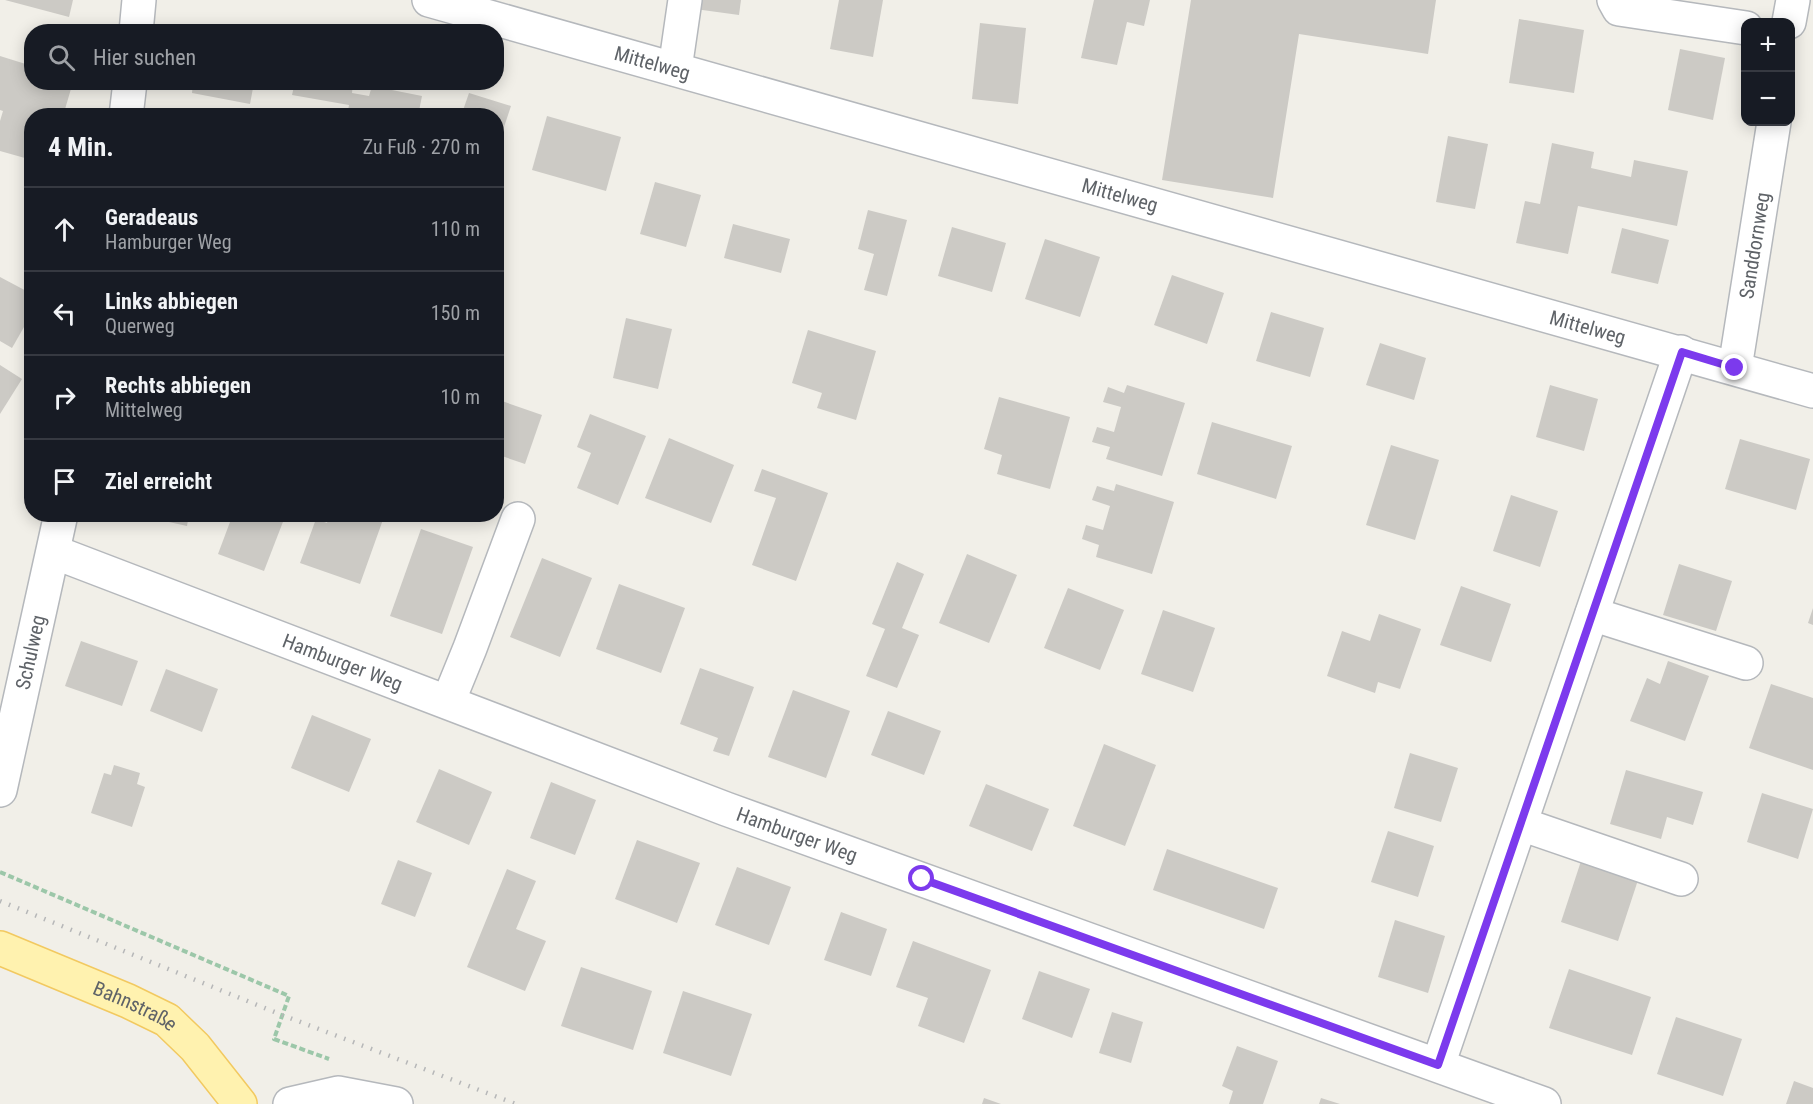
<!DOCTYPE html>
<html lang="de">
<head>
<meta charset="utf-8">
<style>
  body { margin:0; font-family:"Roboto Condensed",sans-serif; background:#20242c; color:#f1f3f6 }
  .controls { position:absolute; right:18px; top:18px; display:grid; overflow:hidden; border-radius:12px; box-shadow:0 3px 15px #0003 }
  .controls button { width:54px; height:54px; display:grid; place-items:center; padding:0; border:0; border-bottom:2px solid #363941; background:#171b24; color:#f1f3f6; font:30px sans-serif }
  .stop { position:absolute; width:18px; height:18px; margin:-14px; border:4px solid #7c3aed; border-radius:50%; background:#fff }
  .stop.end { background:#7c3aed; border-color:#fff; box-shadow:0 2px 6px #0008 }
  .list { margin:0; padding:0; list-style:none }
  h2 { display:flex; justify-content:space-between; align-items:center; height:78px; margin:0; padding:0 24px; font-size:26px }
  h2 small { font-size:20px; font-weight:400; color:#9ea1a6 }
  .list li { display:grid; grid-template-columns:39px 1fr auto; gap:18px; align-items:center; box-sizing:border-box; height:84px; padding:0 24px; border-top:2px solid #363941 }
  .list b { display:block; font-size:22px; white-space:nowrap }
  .list p { margin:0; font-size:20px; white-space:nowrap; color:#9ea1a6 }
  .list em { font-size:20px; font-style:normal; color:#9ea1a6 }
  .icon { flex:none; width:33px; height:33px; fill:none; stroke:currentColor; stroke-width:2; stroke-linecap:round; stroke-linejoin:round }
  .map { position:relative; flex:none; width:1813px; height:1104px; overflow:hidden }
  .search { position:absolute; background:#171b24; box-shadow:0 3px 15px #0003; left:24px; top:24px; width:480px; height:66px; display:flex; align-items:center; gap:15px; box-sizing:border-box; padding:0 21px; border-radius:24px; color:#9ea1a6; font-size:22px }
  .panel { position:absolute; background:#171b24; box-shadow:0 3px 15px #0003; left:24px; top:108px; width:480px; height:414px; border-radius:24px }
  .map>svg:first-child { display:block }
  .building { fill:#cccac5 }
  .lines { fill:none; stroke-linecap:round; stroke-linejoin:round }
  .minor-casing { stroke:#b5b8bc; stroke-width:36 }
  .major-casing { stroke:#f2c960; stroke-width:36 }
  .path { stroke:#9cc7a9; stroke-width:4; stroke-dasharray:6 3; stroke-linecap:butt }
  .minor { stroke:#fff; stroke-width:33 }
  .major { stroke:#fff2af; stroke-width:33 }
  .rail { stroke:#b6b7b8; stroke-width:4.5; stroke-dasharray:1.5 8; stroke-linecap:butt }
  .route { stroke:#7c3aed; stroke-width:8 }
  .labels { text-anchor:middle; stroke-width:4.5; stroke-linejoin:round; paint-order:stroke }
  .street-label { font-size:20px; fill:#5f6368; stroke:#fff }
</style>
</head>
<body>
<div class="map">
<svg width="1813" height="1104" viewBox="0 0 1813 1104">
  <rect width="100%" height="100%" fill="#f1efe8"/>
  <g class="building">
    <path d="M5,0H73L69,17Z"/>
    <path d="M696,0H741L739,15L695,9Z"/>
    <path d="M839,0H883L873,57L830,49Z"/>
    <path d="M1094,0H1150L1144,26L1127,22L1117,65L1081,58Z"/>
    <path d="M1191,0H1436L1428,54L1299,34L1273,198L1162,180Z"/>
    <path d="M1519,19L1584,30L1574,93L1509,83Z"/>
    <path d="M980,23L1026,28L1018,104L972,99Z"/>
    <path d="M204,24L240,30V32H202Z"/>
    <path d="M1680,49L1725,58L1713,120L1668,110Z"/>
    <path d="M0,56L32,66V82H73L63,116H32V160L0,151V121L3,111L0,110Z"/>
    <path d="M193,82H262L260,89L253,88L250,104L192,93Z"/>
    <path d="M295,82H353L352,93L369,96L372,86L422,96L418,116H347L349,105L292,95Z"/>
    <path d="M469,93L511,106L497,148L496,116H461Z"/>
    <path d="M547,116L621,137L606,191L532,170Z"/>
    <path d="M1448,136L1488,144L1475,209L1436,202Z"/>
    <path d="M1552,143L1594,152L1591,168L1631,177L1634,160L1688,171L1677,226L1578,206L1568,254L1516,243L1525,201L1540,204Z"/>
    <path d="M655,182L701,195L686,247L640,234Z"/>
    <path d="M868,210L907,220L887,296L864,290L874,254L858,249Z"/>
    <path d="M733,224L790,239L781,273L724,258Z"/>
    <path d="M952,227L1006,243L992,292L938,276Z"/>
    <path d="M1622,228L1669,240L1658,284L1611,273Z"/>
    <path d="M1045,239L1100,257L1080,317L1025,299Z"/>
    <path d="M1172,275L1224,293L1207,344L1154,325Z"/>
    <path d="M0,277L32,294V313L12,348L0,341Z"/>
    <path d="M1271,312L1324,328L1310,377L1256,361Z"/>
    <path d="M626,318L672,329L658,389L613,378Z"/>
    <path d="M808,330L876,351L856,420L817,408L822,393L792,383Z"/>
    <path d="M1380,343L1426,358L1414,400L1366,385Z"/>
    <path d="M0,365L22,379L0,414Z"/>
    <path d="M1127,385L1185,403L1162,476L1106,459L1110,447L1092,442L1097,427L1114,432L1121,407L1103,402L1108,387L1124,393Z"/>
    <path d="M1550,385L1598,399L1584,451L1536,437Z"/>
    <path d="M999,397L1070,417L1050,489L997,474L1002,455L984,449Z"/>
    <path d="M496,399L542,415L525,464L496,454Z"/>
    <path d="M590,414L646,436L618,505L577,488L591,453L577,447Z"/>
    <path d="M1212,422L1292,446L1276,499L1197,474Z"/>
    <path d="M669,438L734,465L711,523L645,498Z"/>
    <path d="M1740,439L1810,459L1796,510L1725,489Z"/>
    <path d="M1391,445L1439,460L1415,540L1366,525Z"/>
    <path d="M762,469L828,493L796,581L752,565L776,498L754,491Z"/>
    <path d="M1116,484L1174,502L1152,574L1096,557L1099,545L1082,539L1086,525L1103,530L1110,506L1092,500L1097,486L1114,491Z"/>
    <path d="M1511,495L1558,511L1540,567L1493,551Z"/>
    <path d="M133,514H189L187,526Z"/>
    <path d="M233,514H286L264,571L218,554Z"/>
    <path d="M330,514H385L360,584L300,563L316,519L327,523Z"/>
    <path d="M421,529L473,547L442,634L390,616Z"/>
    <path d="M967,554L1017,575L989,643L939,623Z"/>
    <path d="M542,558L592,578L560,657L510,637Z"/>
    <path d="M897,562L924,574L902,628L919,635L897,688L866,676L885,629L872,624Z"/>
    <path d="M1679,564L1732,581L1716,631L1663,615Z"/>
    <path d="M619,584L685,608L661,673L596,649Z"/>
    <path d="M1461,586L1511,604L1491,662L1440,645Z"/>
    <path d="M1068,588L1124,610L1100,670L1044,648Z"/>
    <path d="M1813,608V625L1808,623Z"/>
    <path d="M1163,610L1215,628L1193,692L1141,674Z"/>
    <path d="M1379,614L1421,629L1400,689L1378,682L1375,693L1327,676L1342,631L1370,641Z"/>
    <path d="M81,641L138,661L122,706L65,686Z"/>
    <path d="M1668,661L1709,676L1685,741L1630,721L1647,678L1660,684Z"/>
    <path d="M700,668L754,687L729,756L713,751L718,738L680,724Z"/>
    <path d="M166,669L218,689L202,732L150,711Z"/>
    <path d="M1771,684L1813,698V770L1749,748Z"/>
    <path d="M793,690L850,711L826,778L768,757Z"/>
    <path d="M888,711L941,731L924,775L871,755Z"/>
    <path d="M312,715L371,739L349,792L291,768Z"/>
    <path d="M1104,744L1156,765L1125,846L1073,826Z"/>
    <path d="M1410,753L1458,768L1441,822L1394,808Z"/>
    <path d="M114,765L140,773L137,784L145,787L132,827L91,813L104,773L111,775Z"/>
    <path d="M439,769L492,792L469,845L416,822Z"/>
    <path d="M1626,770L1703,792L1693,825L1667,817L1661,839L1610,824Z"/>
    <path d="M551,782L596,800L575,855L530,838Z"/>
    <path d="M986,784L1049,809L1032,851L969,826Z"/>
    <path d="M1762,793L1813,809L1798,859L1747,842Z"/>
    <path d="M1388,831L1434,846L1418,897L1371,882Z"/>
    <path d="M637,840L700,863L677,923L615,899Z"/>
    <path d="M1167,849L1278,888L1264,929L1153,890Z"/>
    <path d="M1582,858L1639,877L1618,941L1561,922Z"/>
    <path d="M398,860L432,873L415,917L381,904Z"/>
    <path d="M737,867L791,887L769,945L715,925Z"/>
    <path d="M507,869L536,881L516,929L546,941L525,991L467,967Z"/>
    <path d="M841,912L887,929L871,976L824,960Z"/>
    <path d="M1395,920L1445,936L1428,993L1378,977Z"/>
    <path d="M913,941L991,970L964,1043L918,1026L928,998L896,987Z"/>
    <path d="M581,967L652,991L633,1050L561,1026Z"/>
    <path d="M1569,969L1651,997L1632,1055L1549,1028Z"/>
    <path d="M1039,971L1090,989L1072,1038L1022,1019Z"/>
    <path d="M683,991L752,1014L731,1076L663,1053Z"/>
    <path d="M1112,1012L1143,1022L1131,1063L1099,1053Z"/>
    <path d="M1676,1017L1742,1039L1723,1096L1657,1074Z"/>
    <path d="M1237,1046L1278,1061L1263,1104H1229L1233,1091L1222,1086Z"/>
    <path d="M1794,1081L1813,1088V1104H1786Z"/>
    <path d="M984,1098L1001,1104H982Z"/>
    <path d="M1321,1098L1340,1104H1319Z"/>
  </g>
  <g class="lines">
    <g class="minor-casing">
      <g id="minor">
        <path id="s1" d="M429,0L1813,391"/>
        <path d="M1614,0L1619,9L1746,28"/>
        <path d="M1789,22L1793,0"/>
        <path d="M136,32L139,0"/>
        <path d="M675,69L685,0"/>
        <path d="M126,116L130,82"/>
        <path id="s2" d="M1735,368L1774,122"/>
        <path id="s3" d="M54,552L726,809L1544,1104"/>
        <path d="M1592,614L1746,663"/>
        <path d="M448,702L470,648L518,519"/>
        <path id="s4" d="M0,790L61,514"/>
        <path d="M1521,824L1681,879"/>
        <path d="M1438,1065L1681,352"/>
        <path d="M290,1104L338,1093L396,1104"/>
      </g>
    </g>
    <g class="major-casing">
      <g id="major">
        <path id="s5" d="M0,948L128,1001L167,1020L195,1047L240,1104"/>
      </g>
    </g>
    <path class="path" d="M0,872L289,996L274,1039L329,1059"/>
    <use href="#minor" class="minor"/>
    <use href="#major" class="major"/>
    <path class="rail" d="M0,901L282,1015L516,1104"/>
  </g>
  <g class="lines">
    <path class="route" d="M922,879L1438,1065L1682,352L1735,368"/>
  </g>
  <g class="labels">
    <g class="street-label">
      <text dy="7" stroke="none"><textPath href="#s1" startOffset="232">Mittelweg</textPath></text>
      <text dy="7" stroke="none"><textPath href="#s1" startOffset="718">Mittelweg</textPath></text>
      <text dy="7" stroke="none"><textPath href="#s2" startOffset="124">Sanddornweg</textPath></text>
      <text dy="7" stroke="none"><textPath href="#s1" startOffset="1204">Mittelweg</textPath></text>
      <text dy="7" stroke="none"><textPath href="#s4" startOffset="141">Schulweg</textPath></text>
      <text dy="7" stroke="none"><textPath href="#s3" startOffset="309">Hamburger Weg</textPath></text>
      <text dy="7" stroke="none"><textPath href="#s3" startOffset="795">Hamburger Weg</textPath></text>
      <text dy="7" stroke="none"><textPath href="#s5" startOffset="147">Bahnstraße</textPath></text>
    </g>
  </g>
</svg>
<div class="controls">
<button>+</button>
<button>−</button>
</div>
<div class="stop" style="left:922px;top:879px"></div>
<div class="stop end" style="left:1735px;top:368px"></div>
<div class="search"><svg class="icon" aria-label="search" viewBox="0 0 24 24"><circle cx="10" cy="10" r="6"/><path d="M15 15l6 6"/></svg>Hier suchen</div>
<section class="panel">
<h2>4 Min.<small>Zu Fuß · 270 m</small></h2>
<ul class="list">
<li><svg class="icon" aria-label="ahead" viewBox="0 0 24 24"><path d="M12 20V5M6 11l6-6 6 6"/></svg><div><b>Geradeaus</b><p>Hamburger Weg</p></div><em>110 m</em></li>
<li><svg class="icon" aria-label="left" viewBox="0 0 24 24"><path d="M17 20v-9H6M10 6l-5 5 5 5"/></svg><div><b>Links abbiegen</b><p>Querweg</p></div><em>150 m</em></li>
<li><svg class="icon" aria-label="right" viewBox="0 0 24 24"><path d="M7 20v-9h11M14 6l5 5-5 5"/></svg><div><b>Rechts abbiegen</b><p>Mittelweg</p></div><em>10 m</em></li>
<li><svg class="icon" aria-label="arrive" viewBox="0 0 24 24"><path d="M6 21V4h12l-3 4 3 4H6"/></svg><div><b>Ziel erreicht</b></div></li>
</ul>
</section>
</div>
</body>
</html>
